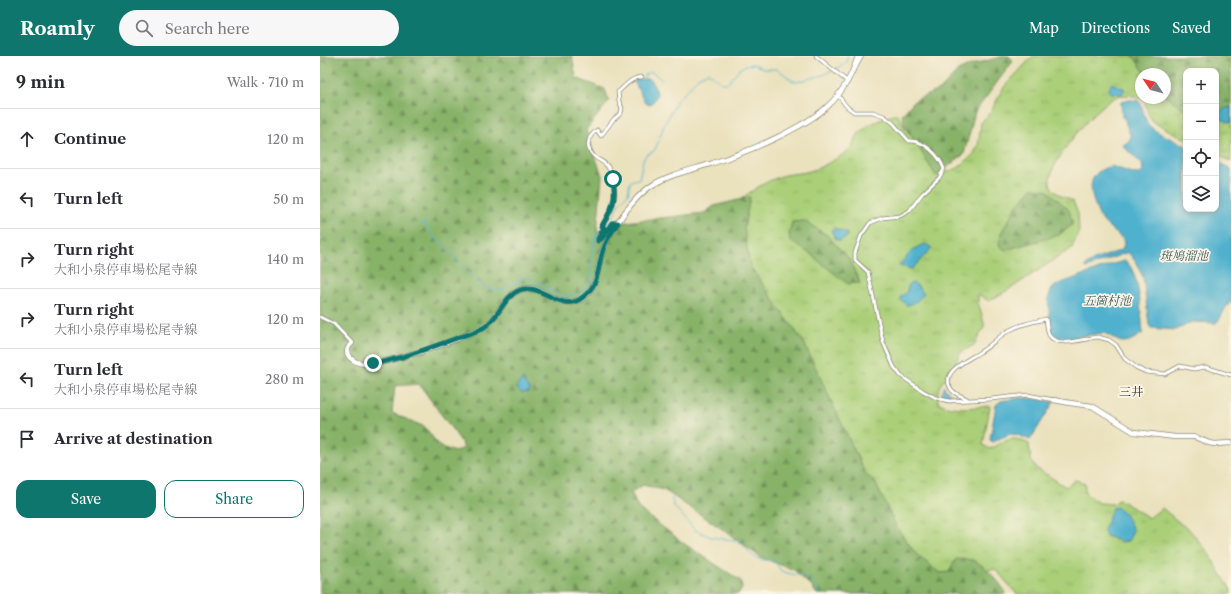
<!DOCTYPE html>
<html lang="en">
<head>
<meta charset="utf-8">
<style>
  body { margin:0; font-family:"Libre Caslon Text","Noto Serif JP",serif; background:#f7f7f7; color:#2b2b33 }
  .controls { position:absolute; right:12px; top:12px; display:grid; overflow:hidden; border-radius:8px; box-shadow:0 2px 6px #0003 }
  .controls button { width:36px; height:36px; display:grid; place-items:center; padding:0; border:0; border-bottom:1px solid #e1e1e2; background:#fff; color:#2b2b33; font:20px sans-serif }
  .compass { position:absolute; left:815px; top:12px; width:36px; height:36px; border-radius:50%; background:#fff; box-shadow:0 2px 6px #0003; rotate:305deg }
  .stop { position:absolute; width:12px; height:12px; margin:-9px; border:3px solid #0f766e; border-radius:50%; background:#fff }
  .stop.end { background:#0f766e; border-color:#fff; box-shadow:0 1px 4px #0008 }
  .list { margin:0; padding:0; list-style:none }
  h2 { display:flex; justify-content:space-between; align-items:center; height:52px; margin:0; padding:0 16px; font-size:17px }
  h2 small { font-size:13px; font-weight:400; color:#7c7c81 }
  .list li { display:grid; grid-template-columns:26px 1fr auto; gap:12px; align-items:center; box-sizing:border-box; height:60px; padding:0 16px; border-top:1px solid #e1e1e2 }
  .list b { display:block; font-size:15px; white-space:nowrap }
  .list p { margin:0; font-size:13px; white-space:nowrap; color:#7c7c81 }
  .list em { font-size:13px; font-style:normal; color:#7c7c81 }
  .actions { display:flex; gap:8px; padding:12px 16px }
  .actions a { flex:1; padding:9px 0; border:1px solid #0f766e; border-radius:12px; text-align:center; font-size:14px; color:#0f766e }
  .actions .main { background:#0f766e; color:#fff }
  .icon { flex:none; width:22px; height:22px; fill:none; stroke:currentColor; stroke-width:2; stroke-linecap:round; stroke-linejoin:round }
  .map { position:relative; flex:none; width:911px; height:538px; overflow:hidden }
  header { display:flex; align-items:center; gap:24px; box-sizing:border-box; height:56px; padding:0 20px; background:#0f766e; color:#fff }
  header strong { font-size:19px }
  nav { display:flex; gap:22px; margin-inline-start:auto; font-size:14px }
  .search { width:280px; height:36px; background:#f7f7f7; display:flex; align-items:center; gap:10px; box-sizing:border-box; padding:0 14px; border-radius:22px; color:#7c7c81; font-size:15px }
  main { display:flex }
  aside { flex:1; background:#fff }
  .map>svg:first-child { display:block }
  .grass { fill:url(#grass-tufts); stroke:#6a7d52 }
  .forest { fill:url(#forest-firs); stroke:#596e4a; fill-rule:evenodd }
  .water { fill:#4fb1ce; stroke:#3d6e7c }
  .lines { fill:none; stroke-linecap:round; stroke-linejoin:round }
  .stream { stroke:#4fb1ce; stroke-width:1 }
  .street-casing { stroke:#8a8674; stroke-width:4.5 }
  .secondary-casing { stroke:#8a8674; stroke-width:6 }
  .street { stroke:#fff; stroke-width:3 }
  .secondary { stroke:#fff; stroke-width:4.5 }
  .route { stroke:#0f766e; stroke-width:5 }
  .labels { text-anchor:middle; stroke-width:3.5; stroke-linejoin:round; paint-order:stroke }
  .water-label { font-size:12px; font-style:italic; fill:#385a64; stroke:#fcf5e5 }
  .neighbourhood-label { font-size:12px; fill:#2b2b2b; stroke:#fcf5e5 }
</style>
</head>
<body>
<header>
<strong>Roamly</strong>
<div class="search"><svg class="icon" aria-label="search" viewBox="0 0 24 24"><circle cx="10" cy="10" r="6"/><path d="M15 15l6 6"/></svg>Search here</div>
<nav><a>Map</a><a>Directions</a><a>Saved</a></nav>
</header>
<main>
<aside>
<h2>9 min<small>Walk · 710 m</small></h2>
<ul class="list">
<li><svg class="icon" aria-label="ahead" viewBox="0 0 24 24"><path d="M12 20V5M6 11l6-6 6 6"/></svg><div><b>Continue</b></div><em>120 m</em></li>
<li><svg class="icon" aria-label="left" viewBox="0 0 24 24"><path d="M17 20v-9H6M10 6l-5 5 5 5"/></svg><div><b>Turn left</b></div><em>50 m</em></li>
<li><svg class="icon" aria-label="right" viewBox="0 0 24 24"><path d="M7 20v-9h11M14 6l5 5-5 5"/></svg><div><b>Turn right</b><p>大和小泉停車場松尾寺線</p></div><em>140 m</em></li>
<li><svg class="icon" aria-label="right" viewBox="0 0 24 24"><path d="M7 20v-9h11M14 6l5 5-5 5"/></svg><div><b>Turn right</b><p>大和小泉停車場松尾寺線</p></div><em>120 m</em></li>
<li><svg class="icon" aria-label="left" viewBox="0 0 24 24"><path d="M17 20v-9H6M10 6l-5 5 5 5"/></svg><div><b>Turn left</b><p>大和小泉停車場松尾寺線</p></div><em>280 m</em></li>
<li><svg class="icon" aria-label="arrive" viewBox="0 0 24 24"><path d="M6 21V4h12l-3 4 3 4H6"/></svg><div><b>Arrive at destination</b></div></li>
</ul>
<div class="actions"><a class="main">Save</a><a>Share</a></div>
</aside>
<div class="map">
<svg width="911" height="538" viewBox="0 0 911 538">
  <defs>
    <pattern id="grass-tufts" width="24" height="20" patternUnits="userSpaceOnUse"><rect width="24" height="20" fill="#aacf78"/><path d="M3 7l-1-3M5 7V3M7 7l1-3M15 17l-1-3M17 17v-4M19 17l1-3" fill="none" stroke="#92b268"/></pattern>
    <pattern id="forest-firs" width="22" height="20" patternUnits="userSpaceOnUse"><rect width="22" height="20" fill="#87b268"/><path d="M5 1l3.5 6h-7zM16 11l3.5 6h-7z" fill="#6f9156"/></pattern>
  </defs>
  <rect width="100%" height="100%" fill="#fcf5e5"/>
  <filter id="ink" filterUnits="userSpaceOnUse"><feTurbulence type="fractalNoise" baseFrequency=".025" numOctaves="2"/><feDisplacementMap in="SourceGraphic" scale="8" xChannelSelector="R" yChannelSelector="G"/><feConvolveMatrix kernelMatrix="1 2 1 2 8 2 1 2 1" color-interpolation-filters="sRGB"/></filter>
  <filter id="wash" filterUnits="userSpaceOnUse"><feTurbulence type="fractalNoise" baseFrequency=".012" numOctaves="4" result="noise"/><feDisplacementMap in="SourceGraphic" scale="16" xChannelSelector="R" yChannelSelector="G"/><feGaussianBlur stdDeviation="0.9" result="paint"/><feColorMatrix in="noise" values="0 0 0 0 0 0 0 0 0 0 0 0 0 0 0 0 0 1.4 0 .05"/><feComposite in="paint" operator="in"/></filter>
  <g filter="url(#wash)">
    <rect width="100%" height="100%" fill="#eae1bd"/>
    <g class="grass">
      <path d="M713,0H824L840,18H821V42H845V23L866,32V83L833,66L828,57L824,44C817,40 806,38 798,40C778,47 728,106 730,127C732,138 745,141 753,145L758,158L759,175L752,192L693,231L669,245L658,238V246L664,267V271L654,289L640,297L635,309L629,314L628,320C619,328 617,334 618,346C630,355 655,351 670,350L663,389L670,393C687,385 690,378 709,388L711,404L716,412L746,431L755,424L765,427V437L779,447L794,448L799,443L829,462L842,452L862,469L868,472L887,495L911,534V538H697L675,513L650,517L603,519L399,162C417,146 436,129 459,121C469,117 477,118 486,116C496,114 505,109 514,104C521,100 529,95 533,88C535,86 535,82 537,80C545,68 564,62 577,58L586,74L625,117L638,112L653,99L658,90L661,67L671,55L684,31Z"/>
      <path d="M911,10V106L896,97V30Z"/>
    </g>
    <g class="forest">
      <path d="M0,0H252L256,22L285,33L289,45L266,74L282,120L277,176L305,166L384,157L394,150L430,141L424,173L430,210L484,287L545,417L555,426L577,472L596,498L619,517L629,516L636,503C641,503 647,503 652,504C662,506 683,529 686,538H497L492,531L474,514L440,501L405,475L344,434L323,429L311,436L318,452L366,489L421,525L422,533L418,538H0ZM99,328L140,384L144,392L135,396L119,390L105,371L72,357L75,330Z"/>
      <path d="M684,0H689L693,5L655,56L644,98L616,120L584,68L582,59L594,45L621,33L638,15L651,9Z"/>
      <path d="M813,0H911V57L896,58V15H866V54L845,40V18H826Z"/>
      <path d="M712,132L727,134L749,154L753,168L739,179L685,194L679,189L681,177L696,151Z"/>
      <path d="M484,165L507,179L529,203L540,227L528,228L496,203L494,200L470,185L469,177L472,166Z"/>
    </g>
    <g class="water">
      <path d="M318,23H330C337,36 341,37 330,49L325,47L314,25Z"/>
      <path d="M792,27L805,33L802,38L790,37L789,32Z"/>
      <path d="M809,44C811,44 816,44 818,45C823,47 824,63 828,68C834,77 856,84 866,90V153H896V105L911,113V246C903,252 903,261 896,267L872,266L856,274L831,272L829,269L823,221L815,205L808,196L766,212L765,210L774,204L802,194L804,188L803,183C795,176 785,169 780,161C777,156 776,151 774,146C768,127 771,116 791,110L815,118H820L823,115L822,108L804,91L803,89L808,86L811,81L806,68L805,63L802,61L801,46Z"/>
      <path d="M911,51V67L901,63L897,59L904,53Z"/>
      <path d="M514,172L527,177V181L519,185L515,182L511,174Z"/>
      <path d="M606,188L612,192L592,213L579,210C586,201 594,190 606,188Z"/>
      <path d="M805,205C820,214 821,261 823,277C814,283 805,290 795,283C790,280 788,278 783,277L749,282L736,281L731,275L728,242L732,233L736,229L793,208Z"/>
      <path d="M593,227L598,230L604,238C600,243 592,250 586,249L580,243L581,240L586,237L589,228Z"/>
      <path d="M202,324L210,334L209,336L201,337L196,331Z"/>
      <path d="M624,330L625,333L633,340L628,341L621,338Z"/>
      <path d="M698,342H709L734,346L710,384C691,376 692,376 673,386L671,385L670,384L676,349L681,345Z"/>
      <path d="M796,451C805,454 810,467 813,475L808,485L802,486L786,480L784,474L792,452Z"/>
    </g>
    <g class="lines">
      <g class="stream">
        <path d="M324,23V19L332,16L342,24"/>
        <path d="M101,167H104C107,171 110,176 113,180C118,186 126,190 131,196C145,211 158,236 181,234C188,233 198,223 208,221L239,239L251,240L260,237L268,230L271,218L272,199L276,179L295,157L299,147L308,138L310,126L313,124L319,123L323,104L326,99L334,95L337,89L343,72L357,44L367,34L378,21L388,16L402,27H408L419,13L426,9L434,8L443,13H456L463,17L471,24L476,26L503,19L524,9L527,6V0"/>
        <path d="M352,442L353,449L375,474L391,481L421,485C431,500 436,506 454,504L461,515C481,522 490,516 500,538"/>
      </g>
    </g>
  </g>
  <g filter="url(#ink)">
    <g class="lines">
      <g class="street-casing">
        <g id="street">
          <path d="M496,0L528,26"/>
          <path d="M536,11L542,0"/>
          <path d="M518,39L527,51L534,56H553L564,60L573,67L589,85C604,84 619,99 624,113L619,122L602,138L589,155L580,160L562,162L550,167L541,180L535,197V204L548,216L563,286L574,311L581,320L603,335L616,342L629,345L671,343L708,339L734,344"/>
          <path d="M297,167H292L282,182L278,185V183L284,173L282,170C284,165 288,161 290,156C297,143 295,124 288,111C285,106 280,105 276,102C265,93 266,82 277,74L281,80L293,64L301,57L302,52L299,45L298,36C305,30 312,21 322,21"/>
          <path d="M0,261L14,268L32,287"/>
          <path d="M647,343C642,340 634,338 631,333C619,315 650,303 660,296C669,291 676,283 685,277C697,269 712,266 726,263C727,268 727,274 729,279C737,293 766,282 778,281L789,284L796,289L805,303L817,312L826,316L845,318L860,310L874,313L885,311L911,319"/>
        </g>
      </g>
      <g class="secondary-casing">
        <g id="secondary">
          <path d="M32,287C19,299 35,308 48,308C65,307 83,300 100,296C113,292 159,276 168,268C180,258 184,240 200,234C222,225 238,255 260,244C280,233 276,209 284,191C292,172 313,142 331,130C349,118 373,114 393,107C415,100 435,92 456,82C497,62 524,46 538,0"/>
          <path d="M734,344L750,347L772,350L814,376L855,381H875L889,387L895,388L911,387"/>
        </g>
      </g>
      <use href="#street" class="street"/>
      <use href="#secondary" class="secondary"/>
    </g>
  </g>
  <g class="lines" filter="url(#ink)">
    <path class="route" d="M53,307C63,307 73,303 82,301C102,295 121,288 140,281C149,278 160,275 167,269C180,259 184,240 200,234C222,226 241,258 262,242C280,229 277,212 283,194C286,184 292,176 298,167H292L282,182L278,185V183L284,172L282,170C292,153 297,144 293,123"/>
  </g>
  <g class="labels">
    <g class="water-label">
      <text x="864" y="204">斑鳩溜池</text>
      <text x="787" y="249">五箇村池</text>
    </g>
    <g class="neighbourhood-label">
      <text x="811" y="340">三井</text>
    </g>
  </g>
</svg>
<div class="controls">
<button>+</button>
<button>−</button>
<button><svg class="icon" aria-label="locate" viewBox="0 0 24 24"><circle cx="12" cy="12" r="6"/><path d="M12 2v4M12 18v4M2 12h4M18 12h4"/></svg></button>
<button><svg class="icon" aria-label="layers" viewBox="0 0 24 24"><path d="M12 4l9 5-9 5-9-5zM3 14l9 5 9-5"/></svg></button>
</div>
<svg class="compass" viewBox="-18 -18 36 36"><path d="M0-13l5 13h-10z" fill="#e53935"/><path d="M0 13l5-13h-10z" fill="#7c7c81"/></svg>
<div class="stop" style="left:293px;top:123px"></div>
<div class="stop end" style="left:53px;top:307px"></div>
</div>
</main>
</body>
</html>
